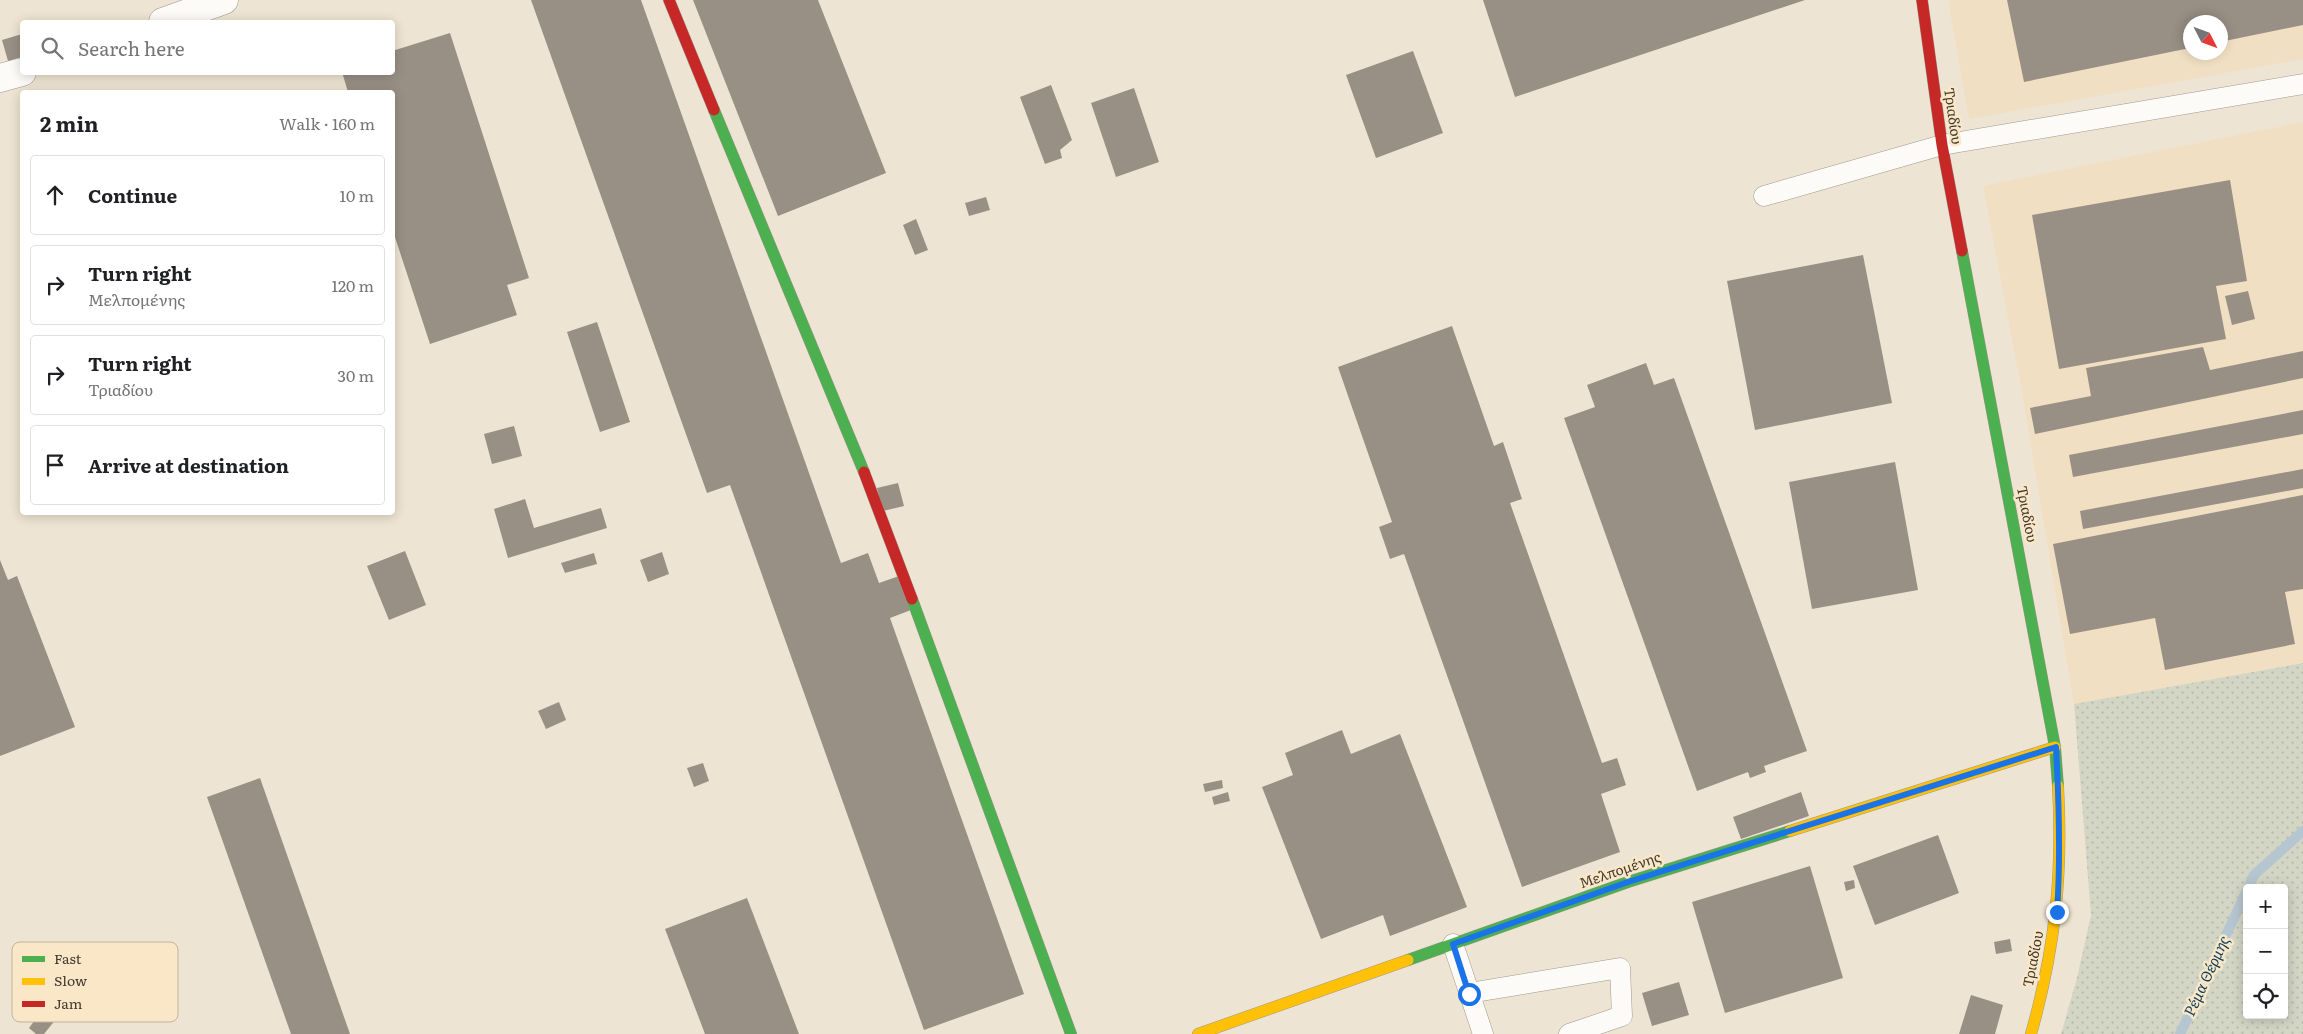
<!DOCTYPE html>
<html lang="en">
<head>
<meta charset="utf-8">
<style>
  body { margin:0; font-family:Literata,serif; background:#f2f2f2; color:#202124 }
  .controls { position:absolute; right:15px; bottom:15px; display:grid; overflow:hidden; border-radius:5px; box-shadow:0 2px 12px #0003 }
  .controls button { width:45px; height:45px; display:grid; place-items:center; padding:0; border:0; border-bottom:1px solid #e0e0e0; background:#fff; color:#202124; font:25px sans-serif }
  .compass { position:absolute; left:2183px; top:15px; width:45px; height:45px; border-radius:50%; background:#fff; box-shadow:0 2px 12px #0003; rotate:132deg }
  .stop { position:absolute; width:15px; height:15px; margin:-11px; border:4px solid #1a73e8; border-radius:50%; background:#fff }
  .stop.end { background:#1a73e8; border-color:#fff; box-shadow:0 1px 5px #0008 }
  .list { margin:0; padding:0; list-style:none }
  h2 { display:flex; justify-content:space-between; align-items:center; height:65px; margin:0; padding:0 20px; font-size:21px }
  h2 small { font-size:16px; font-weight:400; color:#757577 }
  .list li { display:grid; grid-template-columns:32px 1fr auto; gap:15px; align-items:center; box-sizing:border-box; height:80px; margin:0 10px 10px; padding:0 10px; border:1px solid #e0e0e0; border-radius:5px }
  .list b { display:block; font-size:19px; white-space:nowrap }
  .list p { margin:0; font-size:16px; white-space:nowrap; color:#757577 }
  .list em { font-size:16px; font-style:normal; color:#757577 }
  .icon { flex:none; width:28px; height:28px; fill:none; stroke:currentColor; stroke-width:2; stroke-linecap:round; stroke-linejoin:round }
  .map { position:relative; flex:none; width:2303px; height:1034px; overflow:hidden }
  .search { position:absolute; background:#fff; box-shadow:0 2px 12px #0003; left:20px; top:20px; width:375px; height:55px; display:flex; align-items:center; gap:12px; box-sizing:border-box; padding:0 18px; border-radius:5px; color:#757577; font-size:19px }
  .panel { position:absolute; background:#fff; box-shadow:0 2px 12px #0003; left:20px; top:90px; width:375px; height:425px; border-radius:5px }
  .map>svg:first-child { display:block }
  .built { fill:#f0dfc2; fill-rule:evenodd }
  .grass { fill:url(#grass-dots); fill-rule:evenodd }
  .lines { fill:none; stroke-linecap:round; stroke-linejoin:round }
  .stream { stroke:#b6c6d0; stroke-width:10 }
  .building { fill:#999085 }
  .lane-casing { stroke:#a0988c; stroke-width:21 }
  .street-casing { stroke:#a0988c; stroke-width:29 }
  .fast-casing { stroke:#a0988c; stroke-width:12 }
  .slow-casing { stroke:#a0988c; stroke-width:12 }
  .jam-casing { stroke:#a0988c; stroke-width:12 }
  .lane { stroke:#fcfbf8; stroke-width:20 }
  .street { stroke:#fcfbf8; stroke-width:28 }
  .fast { stroke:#4caf50; stroke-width:11 }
  .slow { stroke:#ffc107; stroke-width:11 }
  .jam { stroke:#c62828; stroke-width:11 }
  .route { stroke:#1a73e8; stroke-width:6 }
  .labels { text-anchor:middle; stroke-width:5; stroke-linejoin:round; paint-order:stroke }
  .street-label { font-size:14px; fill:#423b2f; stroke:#f9e7c8 }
  .water-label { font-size:15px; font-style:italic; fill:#11405e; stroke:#f9e7c8 }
  .key { fill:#f9e7c8; stroke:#c2b39a; stroke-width:1 }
  .key-label { font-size:14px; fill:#423b2f }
</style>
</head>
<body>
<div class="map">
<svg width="2303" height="1034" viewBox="0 0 2303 1034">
  <defs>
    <pattern id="grass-dots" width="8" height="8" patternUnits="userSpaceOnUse" patternTransform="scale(1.25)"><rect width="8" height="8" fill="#d3d6c5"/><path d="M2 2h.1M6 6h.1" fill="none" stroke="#b6b9aa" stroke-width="1.8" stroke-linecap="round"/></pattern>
  </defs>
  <rect width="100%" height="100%" fill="#eee4d3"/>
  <g class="built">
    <path d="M1948,0H2303V59L1969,119ZM2190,22H2220V52H2190Z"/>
    <path d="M2303,122V663L2074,704L2022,392L1983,186Z"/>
  </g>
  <path class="grass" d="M2303,663V1034H2061L2077,978L2091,915L2074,704ZM2247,888H2284V1015H2247Z"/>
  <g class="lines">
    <g class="stream">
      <path d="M2248,888L2254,875L2303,831"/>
      <path d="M2180,1034L2247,890"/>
    </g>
  </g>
  <g class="building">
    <path d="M531,0H641L841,563L868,553L879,583L899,576L911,610L890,618L1024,994L924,1030L730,485L707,493Z"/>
    <path d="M693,0H818L886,173L778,216Z"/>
    <path d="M1483,0H1805L1515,97Z"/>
    <path d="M2007,0H2303V25L2220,42V22H2190V48L2024,82Z"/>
    <path d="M450,33L529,278L507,285L517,315L430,344L392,228V92H348L342,72H392V51Z"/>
    <path d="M22,34V57L8,61L2,40Z"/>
    <path d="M1413,51L1443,133L1376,158L1346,75Z"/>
    <path d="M1051,85L1072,140L1060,150L1062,158L1045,164L1020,97Z"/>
    <path d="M1134,88L1159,162L1116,177L1091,103Z"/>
    <path d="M2230,180L2247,281L2216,286L2226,339L2059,369L2032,215Z"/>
    <path d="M986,197L990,210L969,216L965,203Z"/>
    <path d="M916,219L928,250L915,255L903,225Z"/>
    <path d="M1863,255L1892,403L1755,430L1727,281Z"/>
    <path d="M2248,291L2255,319L2232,325L2225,296Z"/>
    <path d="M597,322L630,422L600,432L567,332Z"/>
    <path d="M1452,326L1494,446L1503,442L1522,499L1510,503L1602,763L1617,758L1626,785L1601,794L1620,852L1522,887L1404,554L1390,559L1379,527L1392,522L1338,367Z"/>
    <path d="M2203,347L2210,370L2303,351V378L2035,434L2030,408L2091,396L2086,368Z"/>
    <path d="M1646,363L1654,385L1674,378L1807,751L1764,766L1766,772L1750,778L1748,772L1697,791L1564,418L1595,407L1587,385Z"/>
    <path d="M2303,410V434L2073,477L2069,455Z"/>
    <path d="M514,426L522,456L492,464L484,434Z"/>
    <path d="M1895,462L1918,590L1812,609L1789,482Z"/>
    <path d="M2303,469V488L2083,529L2080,511Z"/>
    <path d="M898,483L904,506L883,511L877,488Z"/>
    <path d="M2303,495V589L2285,592L2295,644L2165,670L2155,618L2070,634L2053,544Z"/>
    <path d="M525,499L534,528L601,508L607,528L508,558L494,509Z"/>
    <path d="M405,551L426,605L389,620L367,566Z"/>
    <path d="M662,552L669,574L648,582L640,560Z"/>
    <path d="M594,553L597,564L565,573L561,563Z"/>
    <path d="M0,560L8,580L17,576L75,727L0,756Z"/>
    <path d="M559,702L566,720L546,729L538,711Z"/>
    <path d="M1342,730L1351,754L1400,734L1467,907L1390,936L1383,915L1321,939L1262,787L1293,775L1285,753Z"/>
    <path d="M703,763L709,781L694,787L687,768Z"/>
    <path d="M260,778L350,1034H291L207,797Z"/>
    <path d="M1222,780L1223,788L1205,792L1203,784Z"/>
    <path d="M1228,792L1230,801L1214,805L1212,797Z"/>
    <path d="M1801,792L1809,816L1741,839L1733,817Z"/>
    <path d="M1938,835L1959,893L1875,925L1853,866Z"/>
    <path d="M1810,866L1843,978L1725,1013L1692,902Z"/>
    <path d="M1854,880L1855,888L1846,891L1844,882Z"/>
    <path d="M747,898L799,1034H705L665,929Z"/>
    <path d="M2010,939L2012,951L1996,954L1994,942Z"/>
    <path d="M1679,982L1689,1015L1652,1026L1642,993Z"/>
    <path d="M1971,995L2003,1005L1995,1034H1959Z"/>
    <path d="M43,1009L56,1019L44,1034H36L29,1028Z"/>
  </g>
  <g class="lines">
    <g class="lane-casing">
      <g id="lane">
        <path d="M1764,196L1942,145L2303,84"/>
        <path d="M1453,944L1483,1034"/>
        <path d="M1469,993L1620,968L1622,1016L1569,1034"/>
      </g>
    </g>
    <g class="street-casing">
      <g id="street">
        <path d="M163,22L224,0"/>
        <path d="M0,78L22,72"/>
      </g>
    </g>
    <g class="fast-casing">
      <g id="fast">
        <path d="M714,110L864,472"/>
        <path d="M1962,251L2055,747L2058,786"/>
        <path d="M912,599L1071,1034"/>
        <path d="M1408,960L1628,882L1790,831"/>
      </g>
    </g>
    <g class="slow-casing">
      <g id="slow">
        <path d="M1790,831L2055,747"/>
        <path d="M1198,1034L1408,960"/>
        <path d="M2031,1034C2055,949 2063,875 2058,786"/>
      </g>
    </g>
    <g class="jam-casing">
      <g id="jam">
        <path d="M669,0L714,110"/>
        <path d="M1922,0L1942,145L1962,251"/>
        <path d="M864,472L912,599"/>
      </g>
    </g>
    <use href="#lane" class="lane"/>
    <use href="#street" class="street"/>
    <use href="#fast" class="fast"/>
    <use href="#slow" class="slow"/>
    <use href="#jam" class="jam"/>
  </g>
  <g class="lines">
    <path class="route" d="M1469,994L1453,944L1628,882L2056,747C2059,802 2061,856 2057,912"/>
  </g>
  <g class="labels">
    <g class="street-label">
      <text transform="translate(1953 116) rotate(82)" y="5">Τριαδίου</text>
      <text transform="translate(2027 514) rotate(79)" y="5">Τριαδίου</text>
      <text transform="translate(1620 870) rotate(-19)" y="5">Μελπομένης</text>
      <text transform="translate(2033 959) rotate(-79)" y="5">Τριαδίου</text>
    </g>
    <g class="water-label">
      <text transform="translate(2207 976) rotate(-65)" y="5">Ρέμα Θέρμης</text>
    </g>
  </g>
  <rect x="12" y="942" width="166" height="80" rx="8" class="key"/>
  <rect x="22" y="956" width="23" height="6" fill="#4caf50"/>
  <rect x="22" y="978" width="23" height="7" fill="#ffc107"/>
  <rect x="22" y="1001" width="23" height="6" fill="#c62828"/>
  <g class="key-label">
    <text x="54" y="964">Fast</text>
    <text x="54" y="986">Slow</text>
    <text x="54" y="1009">Jam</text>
  </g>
</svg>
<div class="controls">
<button>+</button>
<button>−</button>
<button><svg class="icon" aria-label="locate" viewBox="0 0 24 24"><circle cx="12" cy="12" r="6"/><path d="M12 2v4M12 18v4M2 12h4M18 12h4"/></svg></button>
</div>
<svg class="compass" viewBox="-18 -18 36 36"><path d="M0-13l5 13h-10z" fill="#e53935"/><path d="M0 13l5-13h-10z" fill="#757577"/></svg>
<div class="stop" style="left:1469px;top:994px"></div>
<div class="stop end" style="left:2057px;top:912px"></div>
<div class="search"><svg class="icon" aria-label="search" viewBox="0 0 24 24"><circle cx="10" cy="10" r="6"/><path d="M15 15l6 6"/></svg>Search here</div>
<section class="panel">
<h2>2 min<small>Walk · 160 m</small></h2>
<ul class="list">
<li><svg class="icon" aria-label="ahead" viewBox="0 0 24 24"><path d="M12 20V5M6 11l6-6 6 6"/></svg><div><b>Continue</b></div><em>10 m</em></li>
<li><svg class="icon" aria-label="right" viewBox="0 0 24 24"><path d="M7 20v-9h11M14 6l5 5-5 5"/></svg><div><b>Turn right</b><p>Μελπομένης</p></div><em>120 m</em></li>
<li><svg class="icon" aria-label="right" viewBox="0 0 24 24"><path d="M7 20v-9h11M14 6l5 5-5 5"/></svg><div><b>Turn right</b><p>Τριαδίου</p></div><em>30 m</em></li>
<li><svg class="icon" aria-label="arrive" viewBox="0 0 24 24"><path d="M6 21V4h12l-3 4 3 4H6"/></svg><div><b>Arrive at destination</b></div></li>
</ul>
</section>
</div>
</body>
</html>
